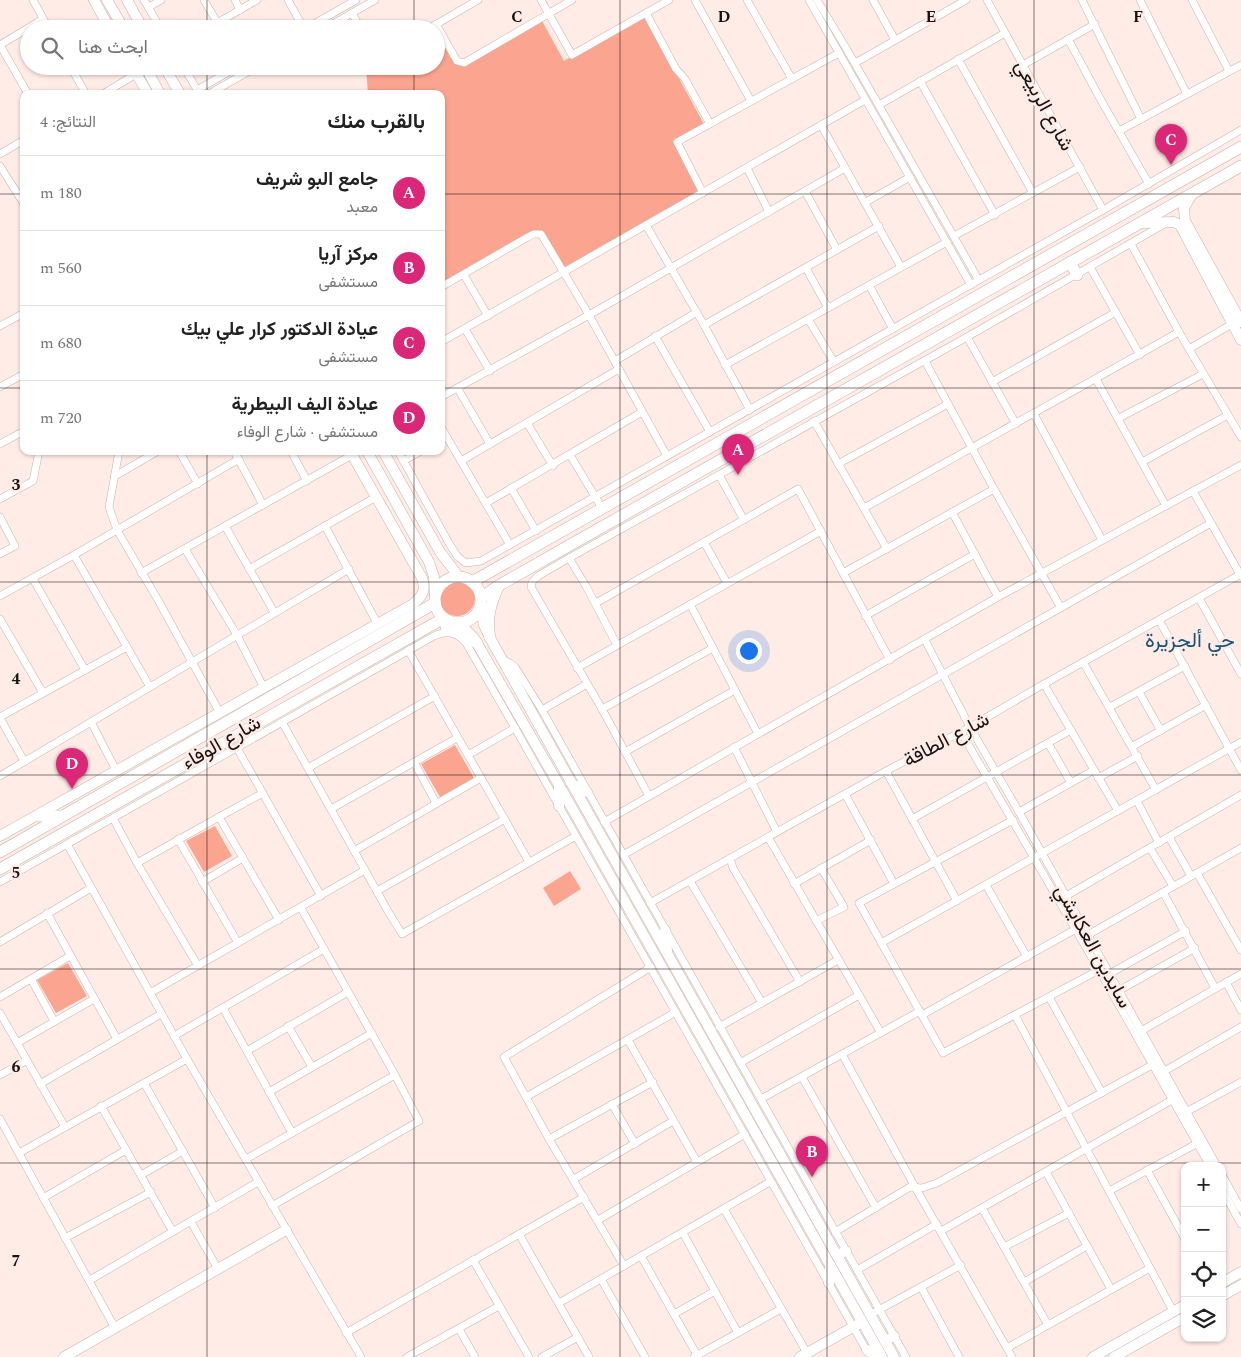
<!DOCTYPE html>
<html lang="ar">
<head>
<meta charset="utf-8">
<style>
  body { margin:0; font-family:Spectral,Vazirmatn,serif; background:#f6f6f6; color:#222; direction:rtl }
  .controls { position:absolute; right:15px; bottom:15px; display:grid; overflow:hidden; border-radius:10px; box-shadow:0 1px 4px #0004 }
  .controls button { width:45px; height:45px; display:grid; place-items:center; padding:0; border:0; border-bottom:1px solid #e0e0e0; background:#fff; color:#222; font:25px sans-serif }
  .you { position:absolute; left:748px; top:650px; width:18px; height:18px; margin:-12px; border:4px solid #fff; border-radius:50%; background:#1a73e8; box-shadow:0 0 0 8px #1a73e833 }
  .badge { display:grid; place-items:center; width:32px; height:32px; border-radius:50%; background:#db2777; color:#fff; font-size:16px; font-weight:700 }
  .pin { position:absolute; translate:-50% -41px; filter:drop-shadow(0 1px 2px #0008) }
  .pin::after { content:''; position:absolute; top:26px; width:18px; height:15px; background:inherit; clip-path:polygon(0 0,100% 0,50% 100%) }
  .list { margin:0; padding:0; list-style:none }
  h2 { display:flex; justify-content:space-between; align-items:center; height:65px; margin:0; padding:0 20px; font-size:21px }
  h2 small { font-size:16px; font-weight:400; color:#767676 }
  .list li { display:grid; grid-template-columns:32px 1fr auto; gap:15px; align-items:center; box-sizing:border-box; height:75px; padding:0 20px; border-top:1px solid #e0e0e0 }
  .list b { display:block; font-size:19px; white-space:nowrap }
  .list p { margin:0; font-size:16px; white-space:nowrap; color:#767676 }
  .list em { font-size:16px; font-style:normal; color:#767676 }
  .icon { flex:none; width:28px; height:28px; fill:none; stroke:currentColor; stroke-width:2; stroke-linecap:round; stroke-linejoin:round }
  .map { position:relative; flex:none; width:1241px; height:1357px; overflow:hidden; direction:ltr }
  .search { position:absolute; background:#fff; box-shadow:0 1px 4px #0004; left:20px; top:20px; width:425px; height:55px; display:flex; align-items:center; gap:12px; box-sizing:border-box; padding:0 18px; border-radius:28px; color:#767676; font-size:19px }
  .panel { position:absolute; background:#fff; box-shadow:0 1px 4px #0004; left:20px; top:90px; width:425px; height:365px; border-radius:10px; direction:rtl }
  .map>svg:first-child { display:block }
  .green { fill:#fba591 }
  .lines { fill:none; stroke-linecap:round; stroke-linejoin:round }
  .street-casing { stroke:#c9b2ad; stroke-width:8 }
  .secondary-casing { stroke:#c9b2ad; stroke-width:11 }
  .primary-casing { stroke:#c9b2ad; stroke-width:12 }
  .street { stroke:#fff; stroke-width:7 }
  .secondary { stroke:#fff; stroke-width:10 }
  .primary { stroke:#fff; stroke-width:11 }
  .grid { fill:none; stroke:#1a1210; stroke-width:1; stroke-opacity:0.55 }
  .labels { text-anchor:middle; stroke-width:5; stroke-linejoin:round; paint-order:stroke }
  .street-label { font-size:20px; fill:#1a1210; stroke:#ffece7 }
  .neighbourhood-label { font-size:21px; fill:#1a5475; stroke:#ffece7 }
  .grid-label { font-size:16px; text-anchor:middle; font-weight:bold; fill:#1a1210; stroke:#ffece7; stroke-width:5; stroke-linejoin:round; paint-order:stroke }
</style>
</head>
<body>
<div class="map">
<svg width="1241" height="1357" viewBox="0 0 1241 1357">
  <rect width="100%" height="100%" fill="#ffece7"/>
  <g class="green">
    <path d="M643,12L705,126L677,142L703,193L564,272L541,234H534L441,287V94H368L366,67L436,66V24L457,61L464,63L541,19L564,61Z"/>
    <circle cx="457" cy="598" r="18"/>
    <path d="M455,745L474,778L440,797L421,764Z"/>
    <path d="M215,826L232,856L204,872L186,841Z"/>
    <path d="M570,871L581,889L554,906L543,888Z"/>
    <path d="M68,963L87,996L56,1013L37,980Z"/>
  </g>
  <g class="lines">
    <g class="street-casing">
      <g id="street">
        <path d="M33,0L49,29"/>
        <path d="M144,0L161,29"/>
        <path d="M204,0L221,29"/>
        <path d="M235,0L240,10"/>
        <path d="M288,0L304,29"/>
        <path d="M541,0L572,55L669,0"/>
        <path d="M695,0L751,101"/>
        <path d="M747,0L792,79"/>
        <path d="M809,0L971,285"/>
        <path d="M817,0L846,48L978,279"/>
        <path d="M873,0L895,40"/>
        <path d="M987,0L1103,210"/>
        <path d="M1082,0L1141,119"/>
        <path d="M1140,0L1187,94"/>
        <path d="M1192,0L1229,71"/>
        <path d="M149,7L161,0"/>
        <path d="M352,13L361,29"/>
        <path d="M646,13L676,69L685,79L710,124"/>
        <path d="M217,23L257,0"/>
        <path d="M436,24L457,61L464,63L572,0"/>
        <path d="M305,29L356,0"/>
        <path d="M324,29L375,0"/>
        <path d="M428,29L478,0"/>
        <path d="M1068,39L1102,102L1149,184"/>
        <path d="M0,45L28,94"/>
        <path d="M0,45L43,19"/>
        <path d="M958,59L1033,193"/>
        <path d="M855,63L966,0"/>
        <path d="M1023,65L1095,24"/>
        <path d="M70,66L86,94"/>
        <path d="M183,66L199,93"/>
        <path d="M920,81L995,215"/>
        <path d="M197,90L239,66"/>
        <path d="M103,94L136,74"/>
        <path d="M209,94L258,66"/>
        <path d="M879,105L1005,33"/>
        <path d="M821,125L901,267"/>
        <path d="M1119,131L1241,65"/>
        <path d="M0,154L24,140"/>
        <path d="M0,166L24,204"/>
        <path d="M747,168L769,212"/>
        <path d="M805,191L837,250"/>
        <path d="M703,193L677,142L839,53"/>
        <path d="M866,202L910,177"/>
        <path d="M646,225L704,325L750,410"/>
        <path d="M954,236L1080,167"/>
        <path d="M1131,244L1179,332L1241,437"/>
        <path d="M1090,267L1140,355"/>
        <path d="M806,268L828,308"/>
        <path d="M464,275L488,316"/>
        <path d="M869,285L893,329"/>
        <path d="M441,287L526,238L534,234H541L589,315L667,456"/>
        <path d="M808,319L834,362"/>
        <path d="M704,325L879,226"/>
        <path d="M0,326L24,313"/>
        <path d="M465,329L490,371"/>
        <path d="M655,336L710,432"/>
        <path d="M967,337L1016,424"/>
        <path d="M441,342L865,100"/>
        <path d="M1189,349L1232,324"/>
        <path d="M615,361L697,312"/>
        <path d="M925,361L994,489L1061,608"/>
        <path d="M725,365L947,242"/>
        <path d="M1096,379L1166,506"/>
        <path d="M992,382L1116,312"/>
        <path d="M0,387L24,374"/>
        <path d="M458,389L490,444"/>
        <path d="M441,397L589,315L845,168"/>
        <path d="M1034,414L1102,540"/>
        <path d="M1119,418L1203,374"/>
        <path d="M814,421L887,549"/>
        <path d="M527,423L553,466"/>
        <path d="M441,427L510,545"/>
        <path d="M0,444L24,431"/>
        <path d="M119,451L109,507L117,530L158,600L220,713"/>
        <path d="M179,451L198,484"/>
        <path d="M234,451L263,505"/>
        <path d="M291,451L307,481"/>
        <path d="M398,451L450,545L458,557L466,563L481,561L1103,210L1241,130"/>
        <path d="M570,455L602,508"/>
        <path d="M403,461L421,451"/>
        <path d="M461,461L619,369"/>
        <path d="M1142,462L1228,415"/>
        <path d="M838,464L948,404"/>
        <path d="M719,475L744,520"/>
        <path d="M115,476L158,451"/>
        <path d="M511,488L536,531"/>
        <path d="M1193,491L1241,576"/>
        <path d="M0,499L33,481L39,451"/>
        <path d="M486,503L642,412"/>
        <path d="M864,508L1179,332"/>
        <path d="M952,512L998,597"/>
        <path d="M0,517L15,546L0,554"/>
        <path d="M225,526L274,612"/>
        <path d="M325,526L377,623"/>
        <path d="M704,542L727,583"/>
        <path d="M185,549L237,635L264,688"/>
        <path d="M74,555L150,687"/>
        <path d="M569,558L967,337L1166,223"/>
        <path d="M249,569L376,497"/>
        <path d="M141,573L352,455"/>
        <path d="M843,573L994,489"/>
        <path d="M33,579L85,670"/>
        <path d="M0,596L74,555L239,459"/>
        <path d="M1199,598L1241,674"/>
        <path d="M596,603L798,489L890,660"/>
        <path d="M690,604L758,734"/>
        <path d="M865,616L975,554"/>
        <path d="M0,619L43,693"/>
        <path d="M1159,620L1241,770"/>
        <path d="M925,640L970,727L1019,812L1217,1166"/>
        <path d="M617,645L586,586L569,558L538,576L532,582L531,587L602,709L649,796"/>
        <path d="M408,650L529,862"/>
        <path d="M502,660L510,663L515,667L542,710L906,1357"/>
        <path d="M1083,662L1156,790"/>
        <path d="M577,668L821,531"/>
        <path d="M1044,684L1118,811"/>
        <path d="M1139,692L1161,731"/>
        <path d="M1110,707L1185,666"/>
        <path d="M602,709L713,648"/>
        <path d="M542,710L587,684"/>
        <path d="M0,717L127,647"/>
        <path d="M0,718L24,761"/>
        <path d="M91,722L117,772"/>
        <path d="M282,722L389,913L402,934L576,836"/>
        <path d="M961,732L1099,970L1210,1166"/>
        <path d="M1048,743L1071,783"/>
        <path d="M1133,746L1206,705"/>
        <path d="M734,747L777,832"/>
        <path d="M237,748L321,896"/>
        <path d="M625,752L735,690"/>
        <path d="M468,755L515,728"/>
        <path d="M414,762L436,803"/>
        <path d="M308,768L435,696"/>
        <path d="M886,771L957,901"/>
        <path d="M0,776L349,569"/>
        <path d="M1098,778L1138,756"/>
        <path d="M845,794L894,884"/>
        <path d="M1137,801L1159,843"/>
        <path d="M331,809L457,738"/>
        <path d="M1019,812L1094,770"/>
        <path d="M219,817L263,793"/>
        <path d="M113,818L137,863L198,966"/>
        <path d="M912,819L1071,730"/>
        <path d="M1013,820L859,903L943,1053L1099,970"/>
        <path d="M604,822L998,597L1241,465"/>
        <path d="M768,837L881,1033"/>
        <path d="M1169,837L1191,876"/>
        <path d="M178,839L238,943"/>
        <path d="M67,844L187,1059L361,1357"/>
        <path d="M1150,848L1173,886"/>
        <path d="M354,851L481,778"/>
        <path d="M623,855L1211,523"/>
        <path d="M730,858L733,868L800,982"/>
        <path d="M137,863L219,817L279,920"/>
        <path d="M1197,873L1241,950"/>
        <path d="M690,881L762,1003"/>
        <path d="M0,882L434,636C446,630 457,632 466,643L515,728L868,1353"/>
        <path d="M202,882L243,858"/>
        <path d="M794,884L871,840"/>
        <path d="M986,885L1027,957"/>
        <path d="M377,891L505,819"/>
        <path d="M1163,892L1215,988"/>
        <path d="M1066,896L1241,795"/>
        <path d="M650,903L886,771L970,727L1044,684L1241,574"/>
        <path d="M47,913L117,1039"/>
        <path d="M816,921L844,907L821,868"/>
        <path d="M1086,936L1241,848"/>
        <path d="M0,942L91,888"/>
        <path d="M881,943L1241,742"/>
        <path d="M1109,974L1186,931"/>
        <path d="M31,979L54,1021"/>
        <path d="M1226,982L1241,1010"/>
        <path d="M1118,991L1195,948"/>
        <path d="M150,993L365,870"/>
        <path d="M0,997L70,956"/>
        <path d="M1049,997L1102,1093"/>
        <path d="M223,1008L292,1133"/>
        <path d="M0,1013L65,1127"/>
        <path d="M922,1015L1076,929"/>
        <path d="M1015,1015L1173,1311"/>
        <path d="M288,1026L312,1067"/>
        <path d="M719,1027L838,960"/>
        <path d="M1141,1031L1241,974"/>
        <path d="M174,1036L324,949"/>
        <path d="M628,1040L697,1162"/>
        <path d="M17,1043L94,999"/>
        <path d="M247,1051L348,992"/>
        <path d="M842,1054L915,1187L1012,1357"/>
        <path d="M740,1063L859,995"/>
        <path d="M1161,1073L1241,1027"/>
        <path d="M0,1075L26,1061"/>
        <path d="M802,1077L876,1208"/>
        <path d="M144,1083L215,1208"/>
        <path d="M40,1084L161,1014"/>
        <path d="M269,1092L372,1033"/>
        <path d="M526,1097L676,1012"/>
        <path d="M761,1099L920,1011"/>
        <path d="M612,1104L635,1144"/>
        <path d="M101,1106L173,1232"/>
        <path d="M1186,1112L1241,1082"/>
        <path d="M0,1119L115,1328"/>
        <path d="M549,1139L653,1082"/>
        <path d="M19,1153L187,1059"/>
        <path d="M246,1159L395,1075"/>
        <path d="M1147,1170L1185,1239"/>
        <path d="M1046,1172L1111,1289"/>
        <path d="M141,1175L183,1151"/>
        <path d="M1222,1175L1241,1209"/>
        <path d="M574,1179L673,1121"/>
        <path d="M1222,1189L1241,1224"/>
        <path d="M1109,1191L1198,1143"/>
        <path d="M43,1198L126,1150"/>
        <path d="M272,1206L419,1121L395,1075L301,908"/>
        <path d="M982,1208L1048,1325"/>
        <path d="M724,1209L807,1353"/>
        <path d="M598,1220L745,1134"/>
        <path d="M191,1222L218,1269"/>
        <path d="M941,1231L1172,1100"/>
        <path d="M835,1232L910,1187L922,1188L937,1183L1152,1065"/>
        <path d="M683,1233L738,1333"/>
        <path d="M519,1234L589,1357"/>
        <path d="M65,1238L151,1192"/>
        <path d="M1004,1247L1069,1213"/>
        <path d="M641,1256L697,1355"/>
        <path d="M473,1260L529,1357"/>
        <path d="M624,1266L549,1139L504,1057L651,967"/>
        <path d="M857,1270L937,1224"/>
        <path d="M601,1279L645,1357"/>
        <path d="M90,1280L258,1182"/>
        <path d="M1024,1282L1087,1246"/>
        <path d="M921,1287L959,1357"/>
        <path d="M559,1303L770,1182"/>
        <path d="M875,1312L961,1265"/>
        <path d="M674,1314L715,1291"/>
        <path d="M459,1329L475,1357"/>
        <path d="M346,1333L584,1197"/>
        <path d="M1007,1348L1150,1268"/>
        <path d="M407,1357L499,1306"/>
        <path d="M542,1357L578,1337"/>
        <path d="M694,1357L781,1309"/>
      </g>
    </g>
    <g class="secondary-casing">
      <g id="secondary">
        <path d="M94,0L110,29"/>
        <path d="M107,0L124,29"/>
        <path d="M127,0L143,29"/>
        <path d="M132,66L148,94"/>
        <path d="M145,66L160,94"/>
        <path d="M164,66L180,94"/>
        <path d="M1192,194L1184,208L1185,221L1241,322"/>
        <path d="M1142,223L1174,222L1180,225L1241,340"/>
        <path d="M367,451L429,562L434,577L435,596"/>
        <path d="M383,451L440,552L459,577"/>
        <path d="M480,605L484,625L490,638L894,1357"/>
        <path d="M458,622L474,638L559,785L882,1357"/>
        <path d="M571,783L587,792"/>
        <path d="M559,786V806"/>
        <path d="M0,836L413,604C423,596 426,590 422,578L350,451"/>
        <path d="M665,930L667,951"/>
        <path d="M837,1255L846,1251"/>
        <path d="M829,1283L830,1265"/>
        <path d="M1222,1283L1241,1272"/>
        <path d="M1222,1296L1241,1285"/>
        <path d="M885,1341L894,1336"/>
        <path d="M867,1350L880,1357"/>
        <path d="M64,1357L286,1230"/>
        <path d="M800,1357L862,1322"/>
        <path d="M1093,1357L1185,1305"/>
        <path d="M1114,1357L1185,1317"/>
      </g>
    </g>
    <g class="primary-casing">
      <g id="primary">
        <path d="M1070,262L1077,275"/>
        <circle cx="458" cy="600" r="23"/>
        <path d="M472,582L1241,147"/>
        <path d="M481,598L498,586L563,549L1241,166"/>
        <path d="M446,627C459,627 467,636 477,643"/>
        <path d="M490,638C486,619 490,605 498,587"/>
        <path d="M37,816H61"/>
        <path d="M0,852L435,603"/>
        <path d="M0,869L444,618"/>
      </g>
    </g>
    <use href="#street" class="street"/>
    <use href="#secondary" class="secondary"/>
    <use href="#primary" class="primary"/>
  </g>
  <path class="grid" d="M207,0V29M414,0V29M620,0V1357M827,0V1357M1034,0V1357M207,66V94M414,66V94M0,194H24M441,194H1241M0,388H24M441,388H1241M207,451V1357M414,451V1357M0,582H1241M0,775H1241M0,969H1241M0,1163H1241"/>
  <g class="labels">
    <g class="street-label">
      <text transform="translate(1045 105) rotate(61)" y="7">شارع الربيعي</text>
      <text transform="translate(946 739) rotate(-28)" y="7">شارع الطاقة</text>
      <text transform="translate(221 742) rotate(-30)" y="7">شارع الوفاء</text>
      <text transform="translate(1094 946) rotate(61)" y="7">سايدين العكايشي</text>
    </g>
    <g class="neighbourhood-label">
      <text x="1190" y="647">حي ألجزيرة</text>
    </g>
  </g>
  <g class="grid-label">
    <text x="517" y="22">C</text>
    <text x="724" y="22">D</text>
    <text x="931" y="22">E</text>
    <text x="1138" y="22">F</text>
    <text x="16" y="490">3</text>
    <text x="16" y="684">4</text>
    <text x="16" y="878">5</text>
    <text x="16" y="1072">6</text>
    <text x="16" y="1266">7</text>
  </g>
</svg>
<div class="controls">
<button>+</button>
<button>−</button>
<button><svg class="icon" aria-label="locate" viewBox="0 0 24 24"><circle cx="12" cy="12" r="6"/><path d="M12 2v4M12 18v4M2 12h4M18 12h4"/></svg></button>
<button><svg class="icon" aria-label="layers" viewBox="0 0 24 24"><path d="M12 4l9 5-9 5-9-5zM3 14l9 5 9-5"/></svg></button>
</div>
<div class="you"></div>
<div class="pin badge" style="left:738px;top:475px">A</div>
<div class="pin badge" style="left:812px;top:1177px">B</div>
<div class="pin badge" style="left:1171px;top:165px">C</div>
<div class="pin badge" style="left:72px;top:789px">D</div>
<div class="search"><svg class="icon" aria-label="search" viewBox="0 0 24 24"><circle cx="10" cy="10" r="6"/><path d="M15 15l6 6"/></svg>ابحث هنا</div>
<section class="panel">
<h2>بالقرب منك<small>النتائج: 4</small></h2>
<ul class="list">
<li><span class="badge">A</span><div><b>جامع البو شريف</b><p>معبد</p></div><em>180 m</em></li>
<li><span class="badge">B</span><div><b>مركز آريا</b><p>مستشفى</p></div><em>560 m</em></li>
<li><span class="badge">C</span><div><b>عيادة الدكتور كرار علي بيك</b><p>مستشفى</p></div><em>680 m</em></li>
<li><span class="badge">D</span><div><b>عيادة اليف البيطرية</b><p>مستشفى · شارع الوفاء</p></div><em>720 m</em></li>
</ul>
</section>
</div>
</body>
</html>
